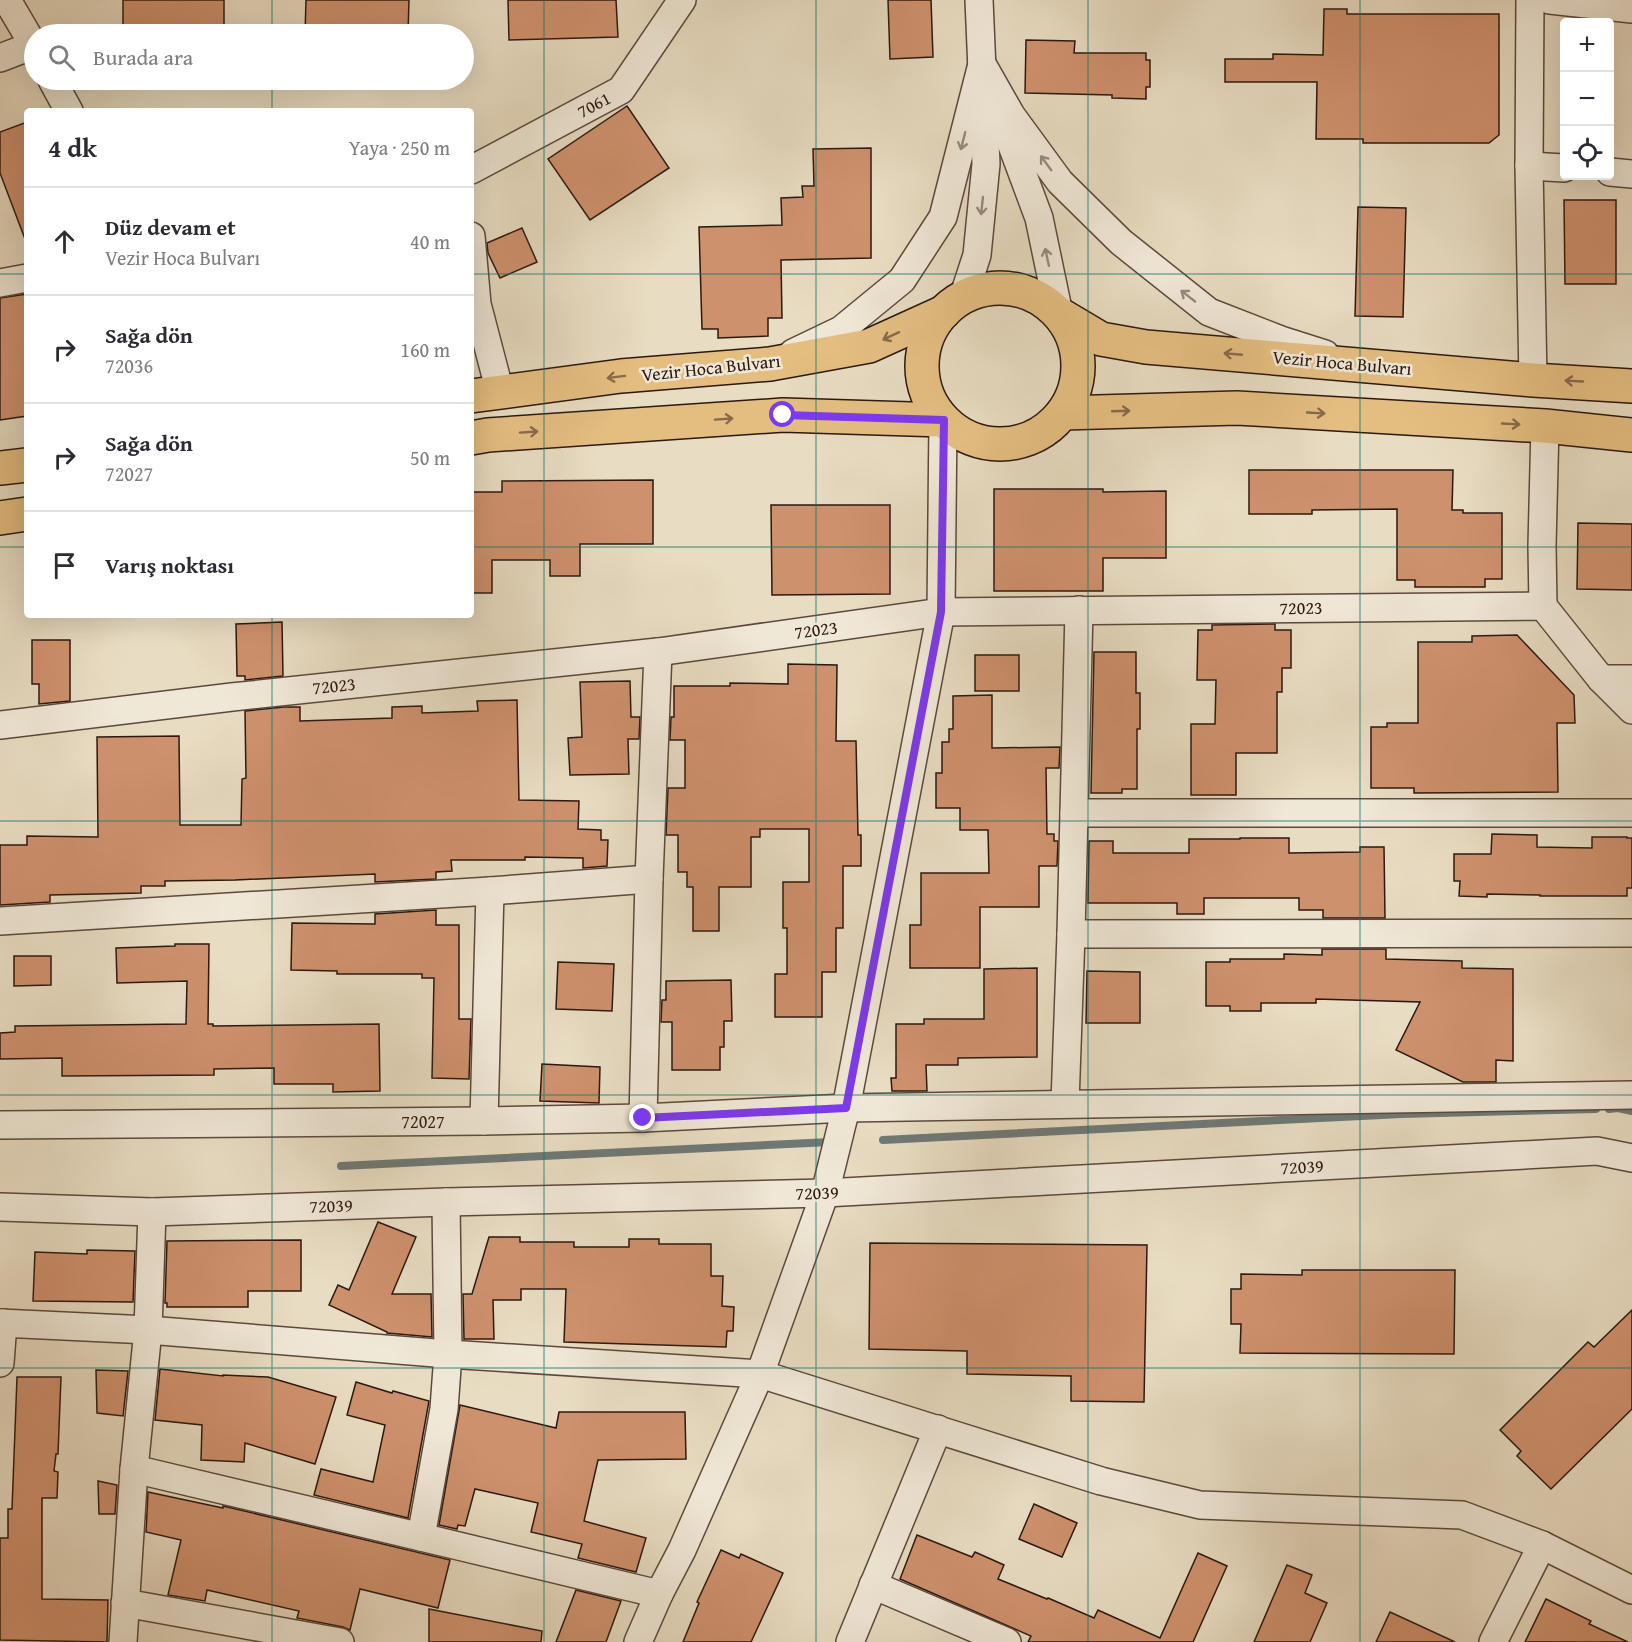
<!DOCTYPE html>
<html lang="tr">
<head>
<meta charset="utf-8">
<style>
  body { margin:0; font-family:"Gentium Book Plus",serif; background:#f7f7f7; color:#2b2b33 }
  .controls { position:absolute; right:18px; top:18px; display:grid; overflow:hidden; border-radius:6px; box-shadow:0 6px 24px #0002 }
  .controls button { width:54px; height:54px; display:grid; place-items:center; padding:0; border:0; border-bottom:2px solid #e1e1e2; background:#fff; color:#2b2b33; font:30px sans-serif }
  .stop { position:absolute; width:18px; height:18px; margin:-14px; border:4px solid #7c3aed; border-radius:50%; background:#fff }
  .stop.end { background:#7c3aed; border-color:#fff; box-shadow:0 2px 6px #0008 }
  .list { margin:0; padding:0; list-style:none }
  h2 { display:flex; justify-content:space-between; align-items:center; height:78px; margin:0; padding:0 24px; font-size:26px }
  h2 small { font-size:20px; font-weight:400; color:#7c7c81 }
  .list li { display:grid; grid-template-columns:39px 1fr auto; gap:18px; align-items:center; box-sizing:border-box; height:108px; padding:0 24px; border-top:2px solid #e1e1e2 }
  .list b { display:block; font-size:22px; white-space:nowrap }
  .list p { margin:0; font-size:20px; white-space:nowrap; color:#7c7c81 }
  .list em { font-size:20px; font-style:normal; color:#7c7c81 }
  .icon { flex:none; width:33px; height:33px; fill:none; stroke:currentColor; stroke-width:2; stroke-linecap:round; stroke-linejoin:round }
  .map { position:relative; flex:none; width:1632px; height:1642px; overflow:hidden }
  .search { position:absolute; background:#fff; box-shadow:0 6px 24px #0002; left:24px; top:24px; width:450px; height:66px; display:flex; align-items:center; gap:15px; box-sizing:border-box; padding:0 21px; border-radius:33px; color:#7c7c81; font-size:22px }
  .panel { position:absolute; background:#fff; box-shadow:0 6px 24px #0002; left:24px; top:108px; width:450px; height:510px; border-radius:6px }
  .map>svg:first-child { display:block }
  .lines { fill:none; stroke-linecap:round; stroke-linejoin:round }
  .stream { stroke:#6e7977; stroke-width:8 }
  .building { fill:#ce916d; stroke:#2d1810; stroke-width:1.5 }
  .minor-casing { stroke:#5c493c; stroke-width:30 }
  .major-casing { stroke:#2d1810; stroke-width:36 }
  .minor { stroke:#f0e8d7; stroke-width:27 }
  .major { stroke:#e4be81; stroke-width:33 }
  .oneway { stroke:#988a7d }
  .oneway2 { stroke:#886b48 }
  .route { stroke:#7c3aed; stroke-width:8 }
  .grid { fill:none; stroke:#0f766e; stroke-width:1.5; stroke-opacity:0.55 }
  .labels { text-anchor:middle; stroke-width:5; stroke-linejoin:round; paint-order:stroke }
  .street-label { font-size:18px; fill:#2d1810; stroke:#f0e8d7 }
</style>
</head>
<body>
<div class="map">
<svg width="1632" height="1642" viewBox="0 0 1632 1642">
  <rect width="100%" height="100%" fill="#e8dcc2"/>
  <filter id="stains"><feTurbulence type="fractalNoise" baseFrequency=".00333" numOctaves="4"/><feColorMatrix values="0 0 0 0 .2 0 0 0 0 .09 0 0 0 0 .02 0 0 0 .5 -.17"/></filter>
  <radialGradient id="worn" r=".72"><stop offset=".6" stop-color="#630" stop-opacity="0"/><stop offset="1" stop-color="#630" stop-opacity=".3"/></radialGradient>
  <g class="lines">
    <g class="stream">
      <path d="M1609,1109L1618,1108L1632,1111"/>
      <path d="M883,1140L1402,1114L1596,1109"/>
      <path d="M341,1166L830,1142"/>
    </g>
  </g>
  <g class="building">
    <rect x="123" y="0" width="101" height="34"/>
    <path d="M306,0H409L408,34H305Z"/>
    <path d="M508,0H616L618,37L509,40Z"/>
    <path d="M888,0H931L933,57L890,59Z"/>
    <path d="M1324,9H1347V14H1499V135L1489,143H1363V139H1316L1317,82H1225V59H1273V54L1323,55Z"/>
    <path d="M1026,40L1075,41L1074,53H1146V60H1150V87H1146V99L1112,98V95L1025,93Z"/>
    <path d="M627,106L669,168L590,220L548,159Z"/>
    <path d="M27,122V238L25,239L0,173V132Z"/>
    <path d="M871,148V258L781,260L782,318H768V336L718,338V329H702L699,227L782,225L781,198L803,197L802,186H814L813,149Z"/>
    <path d="M1564,200H1616V284H1565Z"/>
    <path d="M1358,207L1406,208L1403,317L1355,316Z"/>
    <path d="M522,228L537,262L500,278L488,253L487,243Z"/>
    <path d="M27,294V416L0,420V298Z"/>
    <path d="M1249,470H1453L1452,510H1463V513H1502V579H1485V587H1415V580H1397V509L1312,510V514H1249Z"/>
    <path d="M653,480V544H580V576H550V560H492V593H471V492H502V481Z"/>
    <path d="M994,489H1103V492L1166,491V558H1103V591H994Z"/>
    <path d="M771,505H890V594L772,595Z"/>
    <path d="M1578,523L1632,524V590L1577,589Z"/>
    <path d="M282,622L283,676L245,680V676H237L236,624Z"/>
    <path d="M1275,624V630H1291V668H1282V692H1277V753H1236V795H1191V724H1215L1216,680H1197L1198,630H1212V625Z"/>
    <path d="M1517,635L1574,695L1575,723H1557L1558,792L1414,793V788H1371V727H1387V723H1418V642H1472V636Z"/>
    <path d="M32,640H70V701L39,704V684H32Z"/>
    <path d="M1094,652H1136V693H1140V729H1137V789H1122V793H1091Z"/>
    <rect x="975" y="655" width="44" height="36"/>
    <path d="M788,664L837,665L836,741H856L858,835H861V866H843V928H836V972H822V1017H775V974H787V928H783V882H809V829H760V837H751V887H719V931H693V887H687V872H678V835H666L668,788H685V740H670L671,717H674V686H730V683L788,684Z"/>
    <path d="M630,681L631,717H640L639,739H628L629,774L570,775L568,738L582,737L580,682Z"/>
    <path d="M992,695V748L1060,747L1059,768H1046L1047,834H1054V841H1058L1057,866H1039V907H980V968H910V925H921V873H989L988,830H960V808H936V773H942V742H949V729H953V696Z"/>
    <path d="M517,700L519,800L579,801L578,829L601,830V840H608L607,866L583,868V858L525,857V860H451L452,871L436,872V879L375,882V874L235,880L165,881V886H141V893L50,895V902L0,905V845H27V836L98,837L97,737L179,736L180,825H241L242,779L246,778L245,711L284,707H300V721L392,718V707L422,706V713L478,711L477,701Z"/>
    <path d="M1492,834L1537,835V847L1592,848V837H1627V838H1632V888H1627V896H1540V895L1487,894V897L1459,896L1460,881H1454V854H1491Z"/>
    <path d="M1240,838H1289V853L1360,852V847H1384L1385,918H1323V910H1299V898H1204V914H1177V903H1088L1089,841H1113V853H1189V839H1240Z"/>
    <path d="M436,910V925H459V1019H471L469,1079L432,1078L434,978H422V974H337V971L291,970L292,923L375,924V914Z"/>
    <path d="M175,944H209L208,1024H213V1026L379,1024L380,1091L333,1092V1084H274V1068L214,1069V1075L62,1076V1058L0,1059V1033L15,1032V1026L186,1024L187,981L117,983L116,948L175,946Z"/>
    <path d="M1322,949H1386V959L1462,961V968L1513,969V1061L1496,1060V1082H1463L1396,1050L1420,1002L1316,999V1003H1261V1011H1230V1006H1206V962H1230V959H1284V954L1322,955Z"/>
    <path d="M14,956H51V985L14,986Z"/>
    <path d="M558,962L614,964L612,1011L556,1009Z"/>
    <path d="M1037,968V1057L958,1058V1065H926L927,1091H892L891,1078H896V1024H924V1019H984V969Z"/>
    <path d="M1087,971L1140,972V1023H1086Z"/>
    <path d="M731,980L732,1021H724V1047H720V1070H672V1022H661L662,1000H666V981Z"/>
    <path d="M542,1064L600,1067L599,1103L540,1101Z"/>
    <path d="M378,1222L416,1237L392,1294H431L432,1337L387,1333V1332L329,1305L338,1285L349,1290Z"/>
    <path d="M489,1237H520V1242H574V1247H629V1239H659V1244H711V1276H723L722,1306L734,1307L733,1331H727L726,1347L564,1342L566,1289H521V1300H493L494,1339H464L463,1294H472Z"/>
    <path d="M301,1240V1291H248V1307H167V1303H165L167,1241Z"/>
    <path d="M870,1243L1147,1245L1144,1402L1071,1401V1376L967,1374V1351L869,1349Z"/>
    <path d="M87,1250L135,1251L133,1302L33,1301L35,1252L87,1254Z"/>
    <path d="M1302,1270H1455L1454,1354L1240,1353L1241,1324H1231V1289H1241V1274L1302,1275Z"/>
    <path d="M1632,1310V1409L1551,1489L1517,1456L1521,1451L1500,1430L1588,1342L1594,1347Z"/>
    <path d="M160,1369L223,1376V1375L268,1377L336,1397L315,1464L245,1443L244,1462L201,1460L202,1425L155,1420Z"/>
    <path d="M96,1370L128,1371L123,1416L97,1413Z"/>
    <path d="M17,1377H61L58,1454H56L54,1471L58,1472L57,1498H42V1599L108,1600L107,1642L0,1640V1538H8V1509H12Z"/>
    <path d="M356,1382L392,1393L393,1391L429,1401L408,1518L314,1495L321,1469L373,1482L385,1425L347,1415Z"/>
    <path d="M460,1405L556,1428L559,1412H685L686,1459L598,1460L584,1521L646,1538L636,1572L578,1558L582,1544L531,1532L538,1503L475,1489L465,1526L458,1525L457,1529L439,1525Z"/>
    <path d="M98,1481L117,1485L115,1514H99Z"/>
    <path d="M148,1492L223,1508V1506L450,1560L438,1608L360,1589L350,1630L343,1627L297,1618L299,1611L207,1590L205,1601L168,1595L181,1540L146,1532Z"/>
    <path d="M1034,1504L1077,1523L1062,1557L1019,1539Z"/>
    <path d="M917,1535L972,1557L975,1552L1004,1565L998,1579L1047,1599L1048,1598L1094,1618L1098,1610L1160,1638L1198,1553L1227,1566L1193,1642H1028L1031,1636L900,1579Z"/>
    <path d="M721,1550L739,1558L741,1554L783,1573L751,1642H683L699,1603L697,1602Z"/>
    <path d="M1287,1565L1312,1575L1305,1593L1327,1603L1310,1642H1254Z"/>
    <path d="M576,1590L621,1601L606,1642H556Z"/>
    <path d="M1546,1599L1591,1621L1589,1624L1628,1642H1525Z"/>
    <path d="M429,1609L542,1631L541,1642H429Z"/>
    <path d="M1390,1612L1455,1642H1376Z"/>
  </g>
  <g class="lines">
    <g class="minor-casing">
      <g id="minor">
        <path d="M7,0L34,46"/>
        <path d="M1530,0L1529,166L1533,380"/>
        <path d="M1550,0L1632,9"/>
        <path d="M0,58L34,45"/>
        <path d="M982,64L1011,115L1060,182L1121,242L1209,312L1281,340L1325,354"/>
        <path d="M52,80L69,111"/>
        <path d="M1001,116L1039,218L1059,314"/>
        <path d="M1529,166L1564,168"/>
        <path d="M471,170L621,90L682,0"/>
        <path d="M1610,172L1632,174"/>
        <path d="M471,236L477,304L500,392"/>
        <path d="M0,283L27,278"/>
        <path d="M963,298L977,255L986,164L979,0"/>
        <path d="M793,353L841,330L902,280L943,217L982,64"/>
        <path d="M1543,606L1542,546L1545,426"/>
        <path d="M1601,679H1632"/>
        <path d="M0,725L232,697L658,652L941,612L1543,606L1601,679L1632,710"/>
        <path d="M1074,813H1632"/>
        <path d="M0,921L490,891L649,879"/>
        <path d="M1071,934L1632,933"/>
        <path d="M1065,1103L1071,934L1079,610"/>
        <path d="M643,1118L649,879L658,652"/>
        <path d="M484,1121L490,891"/>
        <path d="M0,1125L484,1121L643,1118L846,1108L1632,1095"/>
        <path d="M446,1202L448,1354L444,1409L421,1537L659,1594"/>
        <path d="M0,1207L152,1212L446,1202L825,1193L1597,1151L1632,1158"/>
        <path d="M0,1323L148,1330L448,1354L760,1374L1101,1481L1200,1505L1462,1515L1542,1545L1632,1590"/>
        <path d="M0,1363L3,1323"/>
        <path d="M134,1469L421,1537"/>
        <path d="M873,1585L1007,1642"/>
        <path d="M125,1603L340,1642"/>
        <path d="M123,1642L134,1469L148,1330L152,1212"/>
        <path d="M638,1642L659,1594L682,1550L760,1374L825,1193L846,1108L941,612L943,420"/>
        <path d="M850,1642L938,1429"/>
        <path d="M1493,1642L1542,1545"/>
      </g>
    </g>
    <g class="major-casing">
      <g id="major">
        <circle cx="1000" cy="366" r="78"/>
        <path d="M1059,314L1101,339L1146,347L1533,380L1632,386"/>
        <path d="M471,396L621,376L770,364L869,346L944,312"/>
        <path d="M1063,413L1237,408L1545,426L1632,435"/>
        <path d="M471,438L488,435L783,415L943,420"/>
        <path d="M0,468L27,465"/>
        <path d="M0,518L27,514"/>
      </g>
    </g>
    <use href="#minor" class="minor"/>
    <use href="#major" class="major"/>
  </g>
  <defs><path id="oneway-shaft" d="M-6 0H5M1.5-3L5.5 0L1.5 3" fill="none" stroke-width="1.6" stroke-linecap="round" stroke-linejoin="round" transform="scale(1.5)"/></defs>
  <g class="oneway">
    <use href="#oneway-shaft" transform="translate(963 141) rotate(104)"/>
    <use href="#oneway-shaft" transform="translate(1046 163) rotate(-126)"/>
    <use href="#oneway-shaft" transform="translate(982 206) rotate(96)"/>
    <use href="#oneway-shaft" transform="translate(1047 257) rotate(-102)"/>
    <use href="#oneway-shaft" transform="translate(1188 296) rotate(-142)"/>
  </g>
  <g class="oneway2">
    <use href="#oneway-shaft" transform="translate(891 336) rotate(155)"/>
    <use href="#oneway-shaft" transform="translate(1233 354) rotate(-175)"/>
    <use href="#oneway-shaft" transform="translate(616 377) rotate(173)"/>
    <use href="#oneway-shaft" transform="translate(1574 381) rotate(-177)"/>
    <use href="#oneway-shaft" transform="translate(1121 411) rotate(-2)"/>
    <use href="#oneway-shaft" transform="translate(1316 413) rotate(3)"/>
    <use href="#oneway-shaft" transform="translate(724 419) rotate(-4)"/>
    <use href="#oneway-shaft" transform="translate(1511 424) rotate(3)"/>
    <use href="#oneway-shaft" transform="translate(529 432) rotate(-4)"/>
  </g>
  <g class="lines">
    <path class="route" d="M643,1118L846,1108L941,612L944,420L783,415"/>
  </g>
  <path class="grid" d="M272,0V34M544,0V1642M816,0V1642M1088,0V1642M1360,0V1642M272,80V111M0,274H27M471,274H1632M0,547H27M471,547H1632M272,615V1642M0,821H1632M0,1095H1632M0,1368H1632"/>
  <g class="labels">
    <g class="street-label">
      <text transform="translate(594 105) rotate(-28)" y="6">7061</text>
      <text transform="translate(1342 363) rotate(5)" y="6">Vezir Hoca Bulvarı</text>
      <text transform="translate(711 368) rotate(-6)" y="6">Vezir Hoca Bulvarı</text>
      <text transform="translate(1301 608) rotate(-1)" y="6">72023</text>
      <text transform="translate(816 630) rotate(-8)" y="6">72023</text>
      <text transform="translate(334 686) rotate(-6)" y="6">72023</text>
      <text x="423" y="1128">72027</text>
      <text transform="translate(1302 1167) rotate(-3)" y="6">72039</text>
      <text transform="translate(817 1193) rotate(-2)" y="6">72039</text>
      <text transform="translate(331 1206) rotate(-2)" y="6">72039</text>
    </g>
  </g>
  <rect width="100%" height="100%" filter="url(#stains)"/>
  <rect width="100%" height="100%" fill="url(#worn)"/>
</svg>
<div class="controls">
<button>+</button>
<button>−</button>
<button><svg class="icon" aria-label="locate" viewBox="0 0 24 24"><circle cx="12" cy="12" r="6"/><path d="M12 2v4M12 18v4M2 12h4M18 12h4"/></svg></button>
</div>
<div class="stop" style="left:783px;top:415px"></div>
<div class="stop end" style="left:643px;top:1118px"></div>
<div class="search"><svg class="icon" aria-label="search" viewBox="0 0 24 24"><circle cx="10" cy="10" r="6"/><path d="M15 15l6 6"/></svg>Burada ara</div>
<section class="panel">
<h2>4 dk<small>Yaya · 250 m</small></h2>
<ul class="list">
<li><svg class="icon" aria-label="ahead" viewBox="0 0 24 24"><path d="M12 20V5M6 11l6-6 6 6"/></svg><div><b>Düz devam et</b><p>Vezir Hoca Bulvarı</p></div><em>40 m</em></li>
<li><svg class="icon" aria-label="right" viewBox="0 0 24 24"><path d="M7 20v-9h11M14 6l5 5-5 5"/></svg><div><b>Sağa dön</b><p>72036</p></div><em>160 m</em></li>
<li><svg class="icon" aria-label="right" viewBox="0 0 24 24"><path d="M7 20v-9h11M14 6l5 5-5 5"/></svg><div><b>Sağa dön</b><p>72027</p></div><em>50 m</em></li>
<li><svg class="icon" aria-label="arrive" viewBox="0 0 24 24"><path d="M6 21V4h12l-3 4 3 4H6"/></svg><div><b>Varış noktası</b></div></li>
</ul>
</section>
</div>
</body>
</html>
